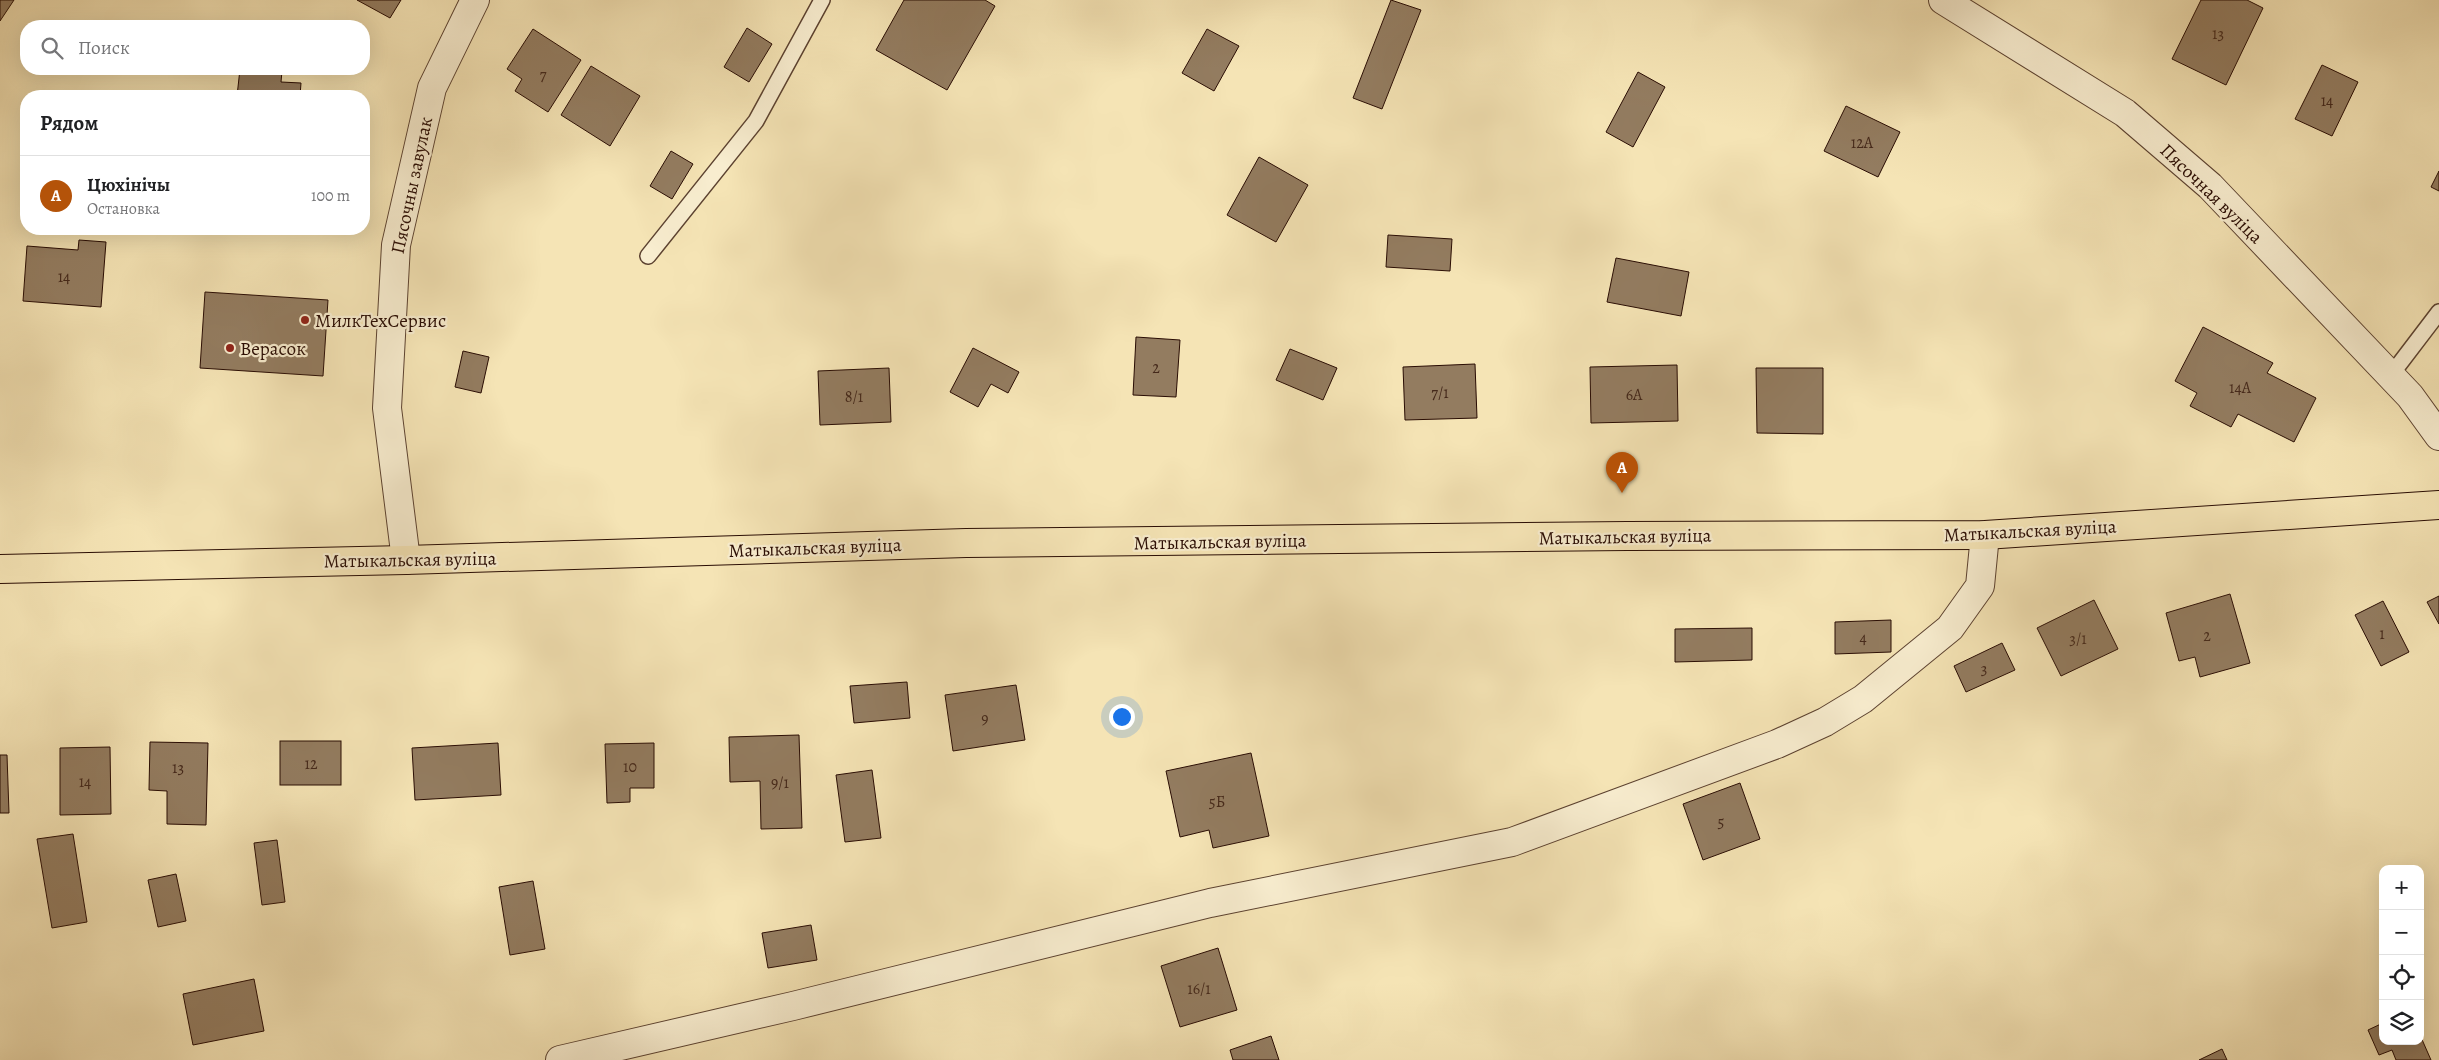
<!DOCTYPE html>
<html lang="ru">
<head>
<meta charset="utf-8">
<style>
  body { margin:0; font-family:Alegreya,serif; background:#f6f6f6; color:#202124 }
  .controls { position:absolute; right:15px; bottom:15px; display:grid; overflow:hidden; border-radius:10px; box-shadow:0 5px 20px #0002 }
  .controls button { width:45px; height:45px; display:grid; place-items:center; padding:0; border:0; border-bottom:1px solid #e0e0e0; background:#fff; color:#202124; font:25px sans-serif }
  .you { position:absolute; left:1121px; top:716px; width:18px; height:18px; margin:-12px; border:4px solid #fff; border-radius:50%; background:#1a73e8; box-shadow:0 0 0 8px #1a73e833 }
  .badge { display:grid; place-items:center; width:32px; height:32px; border-radius:50%; background:#b45309; color:#fff; font-size:16px; font-weight:700 }
  .pin { position:absolute; translate:-50% -41px; filter:drop-shadow(0 1px 2px #0008) }
  .pin::after { content:''; position:absolute; top:26px; width:18px; height:15px; background:inherit; clip-path:polygon(0 0,100% 0,50% 100%) }
  .list { margin:0; padding:0; list-style:none }
  h2 { display:flex; justify-content:space-between; align-items:center; height:65px; margin:0; padding:0 20px; font-size:21px }
  h2 small { font-size:16px; font-weight:400; color:#757577 }
  .list li { display:grid; grid-template-columns:32px 1fr auto; gap:15px; align-items:center; box-sizing:border-box; height:80px; padding:0 20px; border-top:1px solid #e0e0e0 }
  .list b { display:block; font-size:19px; white-space:nowrap }
  .list p { margin:0; font-size:16px; white-space:nowrap; color:#757577 }
  .list em { font-size:16px; font-style:normal; color:#757577 }
  .icon { flex:none; width:28px; height:28px; fill:none; stroke:currentColor; stroke-width:2; stroke-linecap:round; stroke-linejoin:round }
  .map { position:relative; flex:none; width:2439px; height:1060px; overflow:hidden }
  .search { position:absolute; background:#fff; box-shadow:0 5px 20px #0002; left:20px; top:20px; width:350px; height:55px; display:flex; align-items:center; gap:12px; box-sizing:border-box; padding:0 18px; border-radius:20px; color:#757577; font-size:19px }
  .panel { position:absolute; background:#fff; box-shadow:0 5px 20px #0002; left:20px; top:90px; width:350px; height:145px; border-radius:20px }
  .map>svg:first-child { display:block }
  .building { fill:#937c60; stroke:#290c03 }
  .lines { fill:none; stroke-linecap:round; stroke-linejoin:round }
  .service-casing { stroke:#5c4230; stroke-width:18 }
  .minor-casing { stroke:#5c4230; stroke-width:30 }
  .primary-casing { stroke:#290c03; stroke-width:30 }
  .service { stroke:#f8edcf; stroke-width:15 }
  .minor { stroke:#f8edcf; stroke-width:28 }
  .primary { stroke:#f5e4b5; stroke-width:28 }
  .poi-dot { fill:#8f2418; stroke:#f8edcf; stroke-width:2 }
  .labels { text-anchor:middle; stroke-width:4.5; stroke-linejoin:round; paint-order:stroke }
  .number-label { font-size:16px; fill:#44281a }
  .street-label { font-size:19px; fill:#290c03; stroke:#f8edcf }
  .poi-label { font-size:19px; fill:#290c03; stroke:#f8edcf; text-anchor:start }
</style>
</head>
<body>
<div class="map">
<svg width="2439" height="1060" viewBox="0 0 2439 1060">
  <rect width="100%" height="100%" fill="#f5e4b5"/>
  <filter id="stains"><feTurbulence type="fractalNoise" baseFrequency=".004" numOctaves="4"/><feColorMatrix values="0 0 0 0 .2 0 0 0 0 .09 0 0 0 0 .02 0 0 0 .5 -.17"/></filter>
  <radialGradient id="worn" r=".72"><stop offset=".6" stop-color="#630" stop-opacity="0"/><stop offset="1" stop-color="#630" stop-opacity=".3"/></radialGradient>
  <g class="building">
    <path d="M0,0H14L0,21Z"/>
    <path d="M357,0H401L390,18Z"/>
    <path d="M904,0H985L995,6L947,90L876,50Z"/>
    <path d="M1391,0L1421,10L1382,109L1353,98Z"/>
    <path d="M2201,0H2247L2263,8L2226,85L2172,59Z"/>
    <path d="M747,28L772,44L749,82L724,67Z"/>
    <path d="M533,29L581,60L548,112L515,91L522,79L507,69Z"/>
    <path d="M1207,29L1239,46L1214,91L1182,73Z"/>
    <path d="M2322,65L2358,82L2332,136L2295,119Z"/>
    <path d="M591,66L640,96L610,146L561,115Z"/>
    <path d="M240,69L282,71L281,82L301,83L300,96H237Z"/>
    <path d="M1638,72L1665,87L1633,147L1606,132Z"/>
    <path d="M1846,106L1900,132L1878,177L1824,151Z"/>
    <path d="M671,151L693,164L672,199L650,186Z"/>
    <path d="M1259,157L1308,185L1276,242L1227,215Z"/>
    <path d="M2439,171V191L2431,187Z"/>
    <path d="M1388,235L1452,239L1450,271L1386,267Z"/>
    <path d="M79,240L106,242L101,307L23,301L27,246L78,250Z"/>
    <path d="M1616,258L1689,272L1681,316L1607,302Z"/>
    <path d="M205,292L328,300L323,376L200,368Z"/>
    <path d="M2203,327L2273,363L2267,373L2316,398L2294,442L2238,414L2231,427L2190,406L2197,393L2175,381Z"/>
    <path d="M1136,337L1180,340L1176,397L1133,395Z"/>
    <path d="M973,348L1019,372L1008,393L991,384L978,407L950,392Z"/>
    <path d="M1290,349L1337,368L1323,400L1276,380Z"/>
    <path d="M463,351L489,357L481,393L455,387Z"/>
    <path d="M1475,364L1477,418L1405,420L1403,367Z"/>
    <path d="M1677,365L1678,421L1591,423L1590,367Z"/>
    <path d="M889,368L891,422L820,425L818,371Z"/>
    <path d="M1756,368H1823V434L1757,433Z"/>
    <path d="M2230,594L2250,663L2200,677L2195,657L2179,661L2166,613Z"/>
    <path d="M2439,596V624L2427,602Z"/>
    <path d="M2094,600L2118,649L2061,676L2037,628Z"/>
    <path d="M2383,601L2409,652L2381,666L2355,615Z"/>
    <path d="M1891,620V652L1835,654V622Z"/>
    <path d="M1752,628V660L1675,662V629Z"/>
    <path d="M2002,643L2015,670L1966,692L1954,666Z"/>
    <path d="M907,682L910,718L854,723L850,686Z"/>
    <path d="M1016,685L1025,740L953,751L945,695Z"/>
    <path d="M799,735L802,828L761,829L760,781L730,782L729,737Z"/>
    <rect x="280" y="741" width="61" height="44"/>
    <path d="M150,742L208,743L206,825L167,824V791L149,790Z"/>
    <path d="M498,743L501,795L415,800L412,748Z"/>
    <path d="M654,743V788H630V802L607,803L605,744Z"/>
    <path d="M110,747L111,814L60,815V748Z"/>
    <path d="M1251,753L1269,836L1213,848L1209,830L1180,837L1166,771Z"/>
    <path d="M0,755H7L9,813H0Z"/>
    <path d="M872,770L881,838L845,842L836,775Z"/>
    <path d="M1740,783L1760,839L1703,860L1683,804Z"/>
    <path d="M73,834L87,922L52,928L37,839Z"/>
    <path d="M277,840L285,902L262,905L254,843Z"/>
    <path d="M176,874L186,921L158,927L148,880Z"/>
    <path d="M533,881L545,949L510,955L499,887Z"/>
    <path d="M811,925L817,960L768,968L762,933Z"/>
    <path d="M1218,948L1237,1010L1180,1027L1161,966Z"/>
    <path d="M254,979L264,1031L193,1045L183,994Z"/>
    <path d="M2383,1023V1041H2420V1035L2431,1060H2396L2392,1050L2379,1055L2368,1030Z"/>
    <path d="M1271,1036L1279,1060H1233L1230,1050Z"/>
    <path d="M2222,1049L2227,1060H2199Z"/>
  </g>
  <g class="lines">
    <g class="service-casing">
      <g id="service">
        <path d="M648,256L756,121L822,0"/>
        <path d="M2391,375L2439,312"/>
      </g>
    </g>
    <g class="minor-casing">
      <g id="minor">
        <path d="M1943,0L2125,113L2210,186L2410,396L2439,436"/>
        <path d="M406,560L387,408L396,245L432,88L475,0"/>
        <path d="M560,1060L793,1006L1210,903L1512,842L1777,744L1825,722L1863,699L1950,628L1980,586L1985,535"/>
      </g>
    </g>
    <g class="primary-casing">
      <path id="primary" d="M0,569L406,560L966,543L1627,536L1985,535L2439,505"/>
    </g>
    <use href="#service" class="service"/>
    <use href="#minor" class="minor"/>
    <use href="#primary" class="primary"/>
  </g>
  <g class="poi-dot">
    <circle cx="305" cy="320" r="5"/>
    <circle cx="230" cy="348" r="5"/>
  </g>
  <g class="labels">
    <g class="number-label">
      <text x="2218" y="39">13</text>
      <text x="543" y="80">7</text>
      <text x="2327" y="106">14</text>
      <text x="1862" y="148">12А</text>
      <text x="64" y="282">14</text>
      <text x="1156" y="373">2</text>
      <text x="2240" y="393">14А</text>
      <text x="1440" y="398">7/1</text>
      <text x="1634" y="400">6А</text>
      <text x="854" y="402">8/1</text>
      <text x="2382" y="639">1</text>
      <text x="2207" y="641">2</text>
      <text x="1863" y="643">4</text>
      <text x="2078" y="644">3/1</text>
      <text x="1984" y="674">3</text>
      <text x="985" y="724">9</text>
      <text x="311" y="769">12</text>
      <text x="630" y="772">10</text>
      <text x="178" y="773">13</text>
      <text x="85" y="787">14</text>
      <text x="780" y="788">9/1</text>
      <text x="1217" y="807">5Б</text>
      <text x="1721" y="827">5</text>
      <text x="1199" y="994">16/1</text>
    </g>
    <g class="street-label">
      <text transform="translate(411 185) rotate(-78)" y="7">Пясочны завулак</text>
      <text transform="translate(2212 193) rotate(44)" y="7">Пясочная вуліца</text>
      <text transform="translate(2030 530) rotate(-3)" y="7">Матыкальская вуліца</text>
      <text transform="translate(1625 536) rotate(-1)" y="7">Матыкальская вуліца</text>
      <text transform="translate(1220 541) rotate(-1)" y="7">Матыкальская вуліца</text>
      <text transform="translate(815 547) rotate(-2)" y="7">Матыкальская вуліца</text>
      <text transform="translate(410 559) rotate(-1)" y="7">Матыкальская вуліца</text>
    </g>
    <g class="poi-label">
      <text x="315" y="327">МилкТехСервис</text>
      <text x="240" y="355">Верасок</text>
    </g>
  </g>
  <rect width="100%" height="100%" filter="url(#stains)"/>
  <rect width="100%" height="100%" fill="url(#worn)"/>
</svg>
<div class="controls">
<button>+</button>
<button>−</button>
<button><svg class="icon" aria-label="locate" viewBox="0 0 24 24"><circle cx="12" cy="12" r="6"/><path d="M12 2v4M12 18v4M2 12h4M18 12h4"/></svg></button>
<button><svg class="icon" aria-label="layers" viewBox="0 0 24 24"><path d="M12 4l9 5-9 5-9-5zM3 14l9 5 9-5"/></svg></button>
</div>
<div class="you"></div>
<div class="pin badge" style="left:1622px;top:493px">A</div>
<div class="search"><svg class="icon" aria-label="search" viewBox="0 0 24 24"><circle cx="10" cy="10" r="6"/><path d="M15 15l6 6"/></svg>Поиск</div>
<section class="panel">
<h2>Рядом<small></small></h2>
<ul class="list">
<li><span class="badge">A</span><div><b>Цюхінічы</b><p>Остановка</p></div><em>100 m</em></li>
</ul>
</section>
</div>
</body>
</html>
